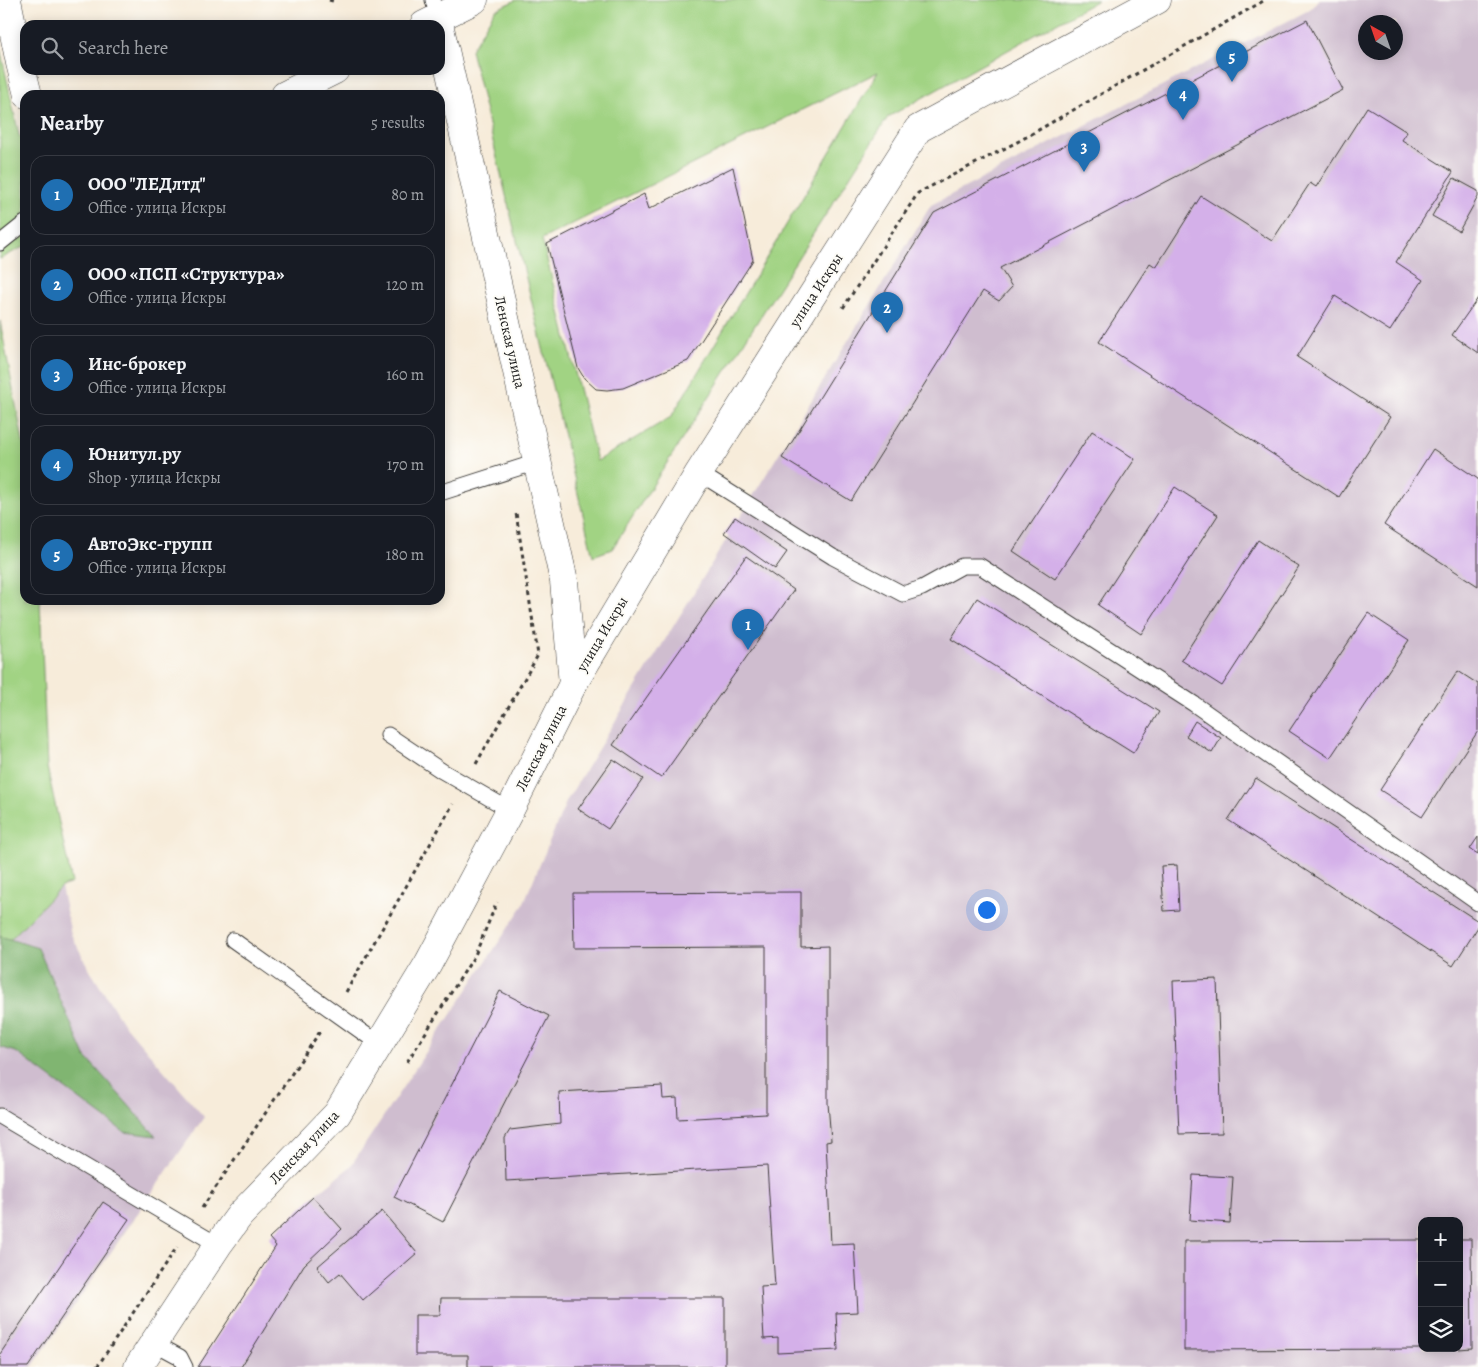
<!DOCTYPE html>
<html lang="en">
<head>
<meta charset="utf-8">
<style>
  body { margin:0; font-family:Alegreya,serif; background:#242831; color:#f1f3f6 }
  .controls { position:absolute; right:15px; bottom:15px; display:grid; overflow:hidden; border-radius:10px; box-shadow:0 2px 12px #0003 }
  .controls button { width:45px; height:45px; display:grid; place-items:center; padding:0; border:0; border-bottom:1px solid #363941; background:#171b24; color:#f1f3f6; font:25px sans-serif }
  .compass { position:absolute; left:1358px; top:15px; width:45px; height:45px; border-radius:50%; background:#171b24; box-shadow:0 2px 12px #0003; rotate:320deg }
  .you { position:absolute; left:986px; top:909px; width:18px; height:18px; margin:-12px; border:4px solid #fff; border-radius:50%; background:#1a73e8; box-shadow:0 0 0 8px #1a73e833 }
  .badge { display:grid; place-items:center; width:32px; height:32px; border-radius:50%; background:#1f6fb2; color:#fff; font-size:16px; font-weight:700 }
  .pin { position:absolute; translate:-50% -41px; filter:drop-shadow(0 1px 2px #0008) }
  .pin::after { content:''; position:absolute; top:26px; width:18px; height:15px; background:inherit; clip-path:polygon(0 0,100% 0,50% 100%) }
  .list { margin:0; padding:0; list-style:none }
  h2 { display:flex; justify-content:space-between; align-items:center; height:65px; margin:0; padding:0 20px; font-size:21px }
  h2 small { font-size:16px; font-weight:400; color:#9ea1a6 }
  .list li { display:grid; grid-template-columns:32px 1fr auto; gap:15px; align-items:center; box-sizing:border-box; height:80px; margin:0 10px 10px; padding:0 10px; border:1px solid #363941; border-radius:15px }
  .list b { display:block; font-size:19px; white-space:nowrap }
  .list p { margin:0; font-size:16px; white-space:nowrap; color:#9ea1a6 }
  .list em { font-size:16px; font-style:normal; color:#9ea1a6 }
  .icon { flex:none; width:28px; height:28px; fill:none; stroke:currentColor; stroke-width:2; stroke-linecap:round; stroke-linejoin:round }
  .map { position:relative; flex:none; width:1478px; height:1367px; overflow:hidden }
  .search { position:absolute; background:#171b24; box-shadow:0 2px 12px #0003; left:20px; top:20px; width:425px; height:55px; display:flex; align-items:center; gap:12px; box-sizing:border-box; padding:0 18px; border-radius:15px; color:#9ea1a6; font-size:19px }
  .panel { position:absolute; background:#171b24; box-shadow:0 2px 12px #0003; left:20px; top:90px; width:425px; height:515px; border-radius:15px }
  .map>svg:first-child { display:block }
  .industrial { fill:#cfbdcf; fill-rule:evenodd }
  .green { fill:#a1d383; stroke:#5e7850; fill-rule:evenodd }
  .forest { fill:#80b571; stroke:#4e6846 }
  .building { fill:#d4b0e9 }
  .lines { fill:none; stroke-linecap:round; stroke-linejoin:round }
  .lane-casing { stroke:#3d3b38; stroke-width:17 }
  .street-casing { stroke:#3d3b38; stroke-width:29 }
  .path { stroke:#3d3b38; stroke-width:3; stroke-dasharray:4 4; stroke-linecap:butt }
  .lane { stroke:#fff; stroke-width:15 }
  .street { stroke:#fff; stroke-width:28 }
  .labels { text-anchor:middle; stroke-width:4; stroke-linejoin:round; paint-order:stroke }
  .street-label { font-size:15px; fill:#1c1c1c; stroke:#fdfcf7 }
</style>
</head>
<body>
<div class="map">
<svg width="1478" height="1367" viewBox="0 0 1478 1367">
  <rect width="100%" height="100%" fill="#fdfcf7"/>
  <filter id="ink" filterUnits="userSpaceOnUse"><feTurbulence type="fractalNoise" baseFrequency=".02" numOctaves="2"/><feDisplacementMap in="SourceGraphic" scale="10" xChannelSelector="R" yChannelSelector="G"/><feConvolveMatrix kernelMatrix="1 2 1 2 8 2 1 2 1" color-interpolation-filters="sRGB"/></filter>
  <filter id="wash" filterUnits="userSpaceOnUse"><feTurbulence type="fractalNoise" baseFrequency=".0096" numOctaves="4" result="noise"/><feDisplacementMap in="SourceGraphic" scale="20" xChannelSelector="R" yChannelSelector="G"/><feGaussianBlur stdDeviation="1.12" result="paint"/><feColorMatrix in="noise" values="0 0 0 0 0 0 0 0 0 0 0 0 0 0 0 0 0 1.4 0 .05"/><feComposite in="paint" operator="in"/></filter>
  <g filter="url(#wash)">
    <rect width="100%" height="100%" fill="#f7ecda"/>
    <g class="industrial">
      <path d="M1320,0H1478V1367H198L276,1246L269,1238L313,1197L350,1167L522,907L567,800L931,205L1309,10ZM1366,22H1396V52H1366ZM1422,1221H1459V1348H1422Z"/>
      <path d="M61,887L71,934L89,969L123,1023L204,1117L32,1367H0V950Z"/>
    </g>
    <g class="green">
      <path d="M516,0H1098L888,117L612,549L593,556L471,50L495,10ZM878,72L671,417L597,461L542,239Z"/>
      <path d="M0,48L19,135L25,142V246L0,259Z"/>
      <path d="M0,321L25,452V600H40L47,767L72,883L61,887L0,950Z"/>
    </g>
    <path class="forest" d="M0,936L38,948L85,1056L156,1136L124,1132L16,1052L0,1047Z"/>
    <g id="blocks">
      <g class="building">
        <path d="M1307,20L1343,90L1000,268L1012,287L999,301L983,291L851,501L782,458L934,213Z"/>
        <path d="M1367,107L1407,132L1402,140L1453,172L1396,262L1423,280L1390,331L1335,296L1297,357L1390,417L1339,497L1099,342L1150,263L1156,267L1201,196L1272,241L1310,183L1316,187Z"/>
        <path d="M733,167L753,260L688,361L623,388L607,390L596,389L584,378L578,368L547,244L644,194L649,209Z"/>
        <path d="M1454,178L1478,191V197L1459,231L1432,216Z"/>
        <path d="M1478,298V353L1452,335Z"/>
        <path d="M1092,431L1135,459L1055,579L1013,551Z"/>
        <path d="M1433,449L1478,479V586L1384,525Z"/>
        <path d="M1175,487L1218,515L1141,634L1098,605Z"/>
        <path d="M735,517L787,552L775,569L724,533Z"/>
        <path d="M1258,540L1299,567L1222,686L1181,660Z"/>
        <path d="M746,556L794,590L661,778L613,745Z"/>
        <path d="M977,598L1159,712L1133,753L951,639Z"/>
        <path d="M1368,613L1409,640L1330,758L1289,731Z"/>
        <path d="M1458,671L1478,684V731L1422,817L1380,790Z"/>
        <path d="M1195,721L1221,738L1212,753L1186,736Z"/>
        <path d="M613,759L643,779L608,829L578,809Z"/>
        <path d="M1256,778L1478,921V927L1453,966L1228,820Z"/>
        <path d="M1478,837V854L1470,849Z"/>
        <path d="M1177,865L1179,910L1164,911L1161,866Z"/>
        <path d="M801,892V947L828,946V1103L831,1141L826,1142L831,1244L854,1243L858,1312L836,1313L838,1350L778,1353V1338L764,1339L761,1287L775,1286L767,1166L506,1181L505,1138L510,1130L560,1124L559,1092L662,1086L663,1099L677,1098L678,1119L766,1114V947L574,948L573,893Z"/>
        <path d="M1217,979L1222,1133L1179,1134L1173,981Z"/>
        <path d="M500,991L549,1016L443,1222L394,1197Z"/>
        <path d="M1193,1175L1233,1177L1230,1223L1190,1220Z"/>
        <path d="M313,1197L342,1229L304,1265L241,1367H198L276,1246L269,1238Z"/>
        <path d="M103,1202L129,1219L28,1367H0V1354Z"/>
        <path d="M382,1211L417,1253L363,1300L340,1273L329,1282L317,1267Z"/>
        <path d="M1459,1239H1471L1472,1348L1459,1349Z"/>
        <path d="M1422,1240V1349L1184,1350V1241Z"/>
        <path d="M441,1298H725V1367H468V1355H415V1315H440Z"/>
      </g>
    </g>
  </g>
  <g filter="url(#ink)">
    <use href="#blocks" fill-opacity="0" stroke="#3d3b38" stroke-width="1"/>
    <g class="lines">
      <g class="lane-casing">
        <g id="lane">
          <path d="M433,0L438,18"/>
          <path d="M0,243L25,223"/>
          <path d="M699,473L833,557L903,594L922,588L962,566H980L1194,704L1478,903"/>
          <path d="M440,493L537,462"/>
          <path d="M388,735L442,771L510,810"/>
          <path d="M233,940L379,1044"/>
          <path d="M0,1116L218,1245"/>
          <path d="M154,1343L180,1357L185,1367"/>
        </g>
      </g>
      <g class="street-casing">
        <g id="street">
          <path d="M7,0L20,63L28,95"/>
          <path d="M424,25L474,0"/>
          <path d="M440,28L564,581L573,684"/>
          <path d="M285,95L335,70"/>
          <path d="M138,1367L218,1245L240,1215L337,1114L428,964L510,810L573,684L699,473L918,129L1157,0"/>
        </g>
      </g>
      <g class="path">
        <path d="M329,0L333,1"/>
        <path d="M843,308L918,193L1021,140L1265,0"/>
        <path d="M476,764L538,655L516,513"/>
        <path d="M346,992L453,804"/>
        <path d="M407,1062L475,955L497,902"/>
        <path d="M202,1208L321,1030"/>
        <path d="M97,1367L177,1247"/>
      </g>
      <use href="#lane" class="lane"/>
      <use href="#street" class="street"/>
    </g>
  </g>
  <g class="labels">
    <g class="street-label">
      <text transform="translate(816 290) rotate(-57)" y="5">улица Искры</text>
      <text transform="translate(510 342) rotate(77)" y="5">Ленская улица</text>
      <text transform="translate(602 634) rotate(-59)" y="5">улица Искры</text>
      <text transform="translate(541 748) rotate(-63)" y="5">Ленская улица</text>
      <text transform="translate(304 1147) rotate(-47)" y="5">Ленская улица</text>
    </g>
  </g>
</svg>
<div class="controls">
<button>+</button>
<button>−</button>
<button><svg class="icon" aria-label="layers" viewBox="0 0 24 24"><path d="M12 4l9 5-9 5-9-5zM3 14l9 5 9-5"/></svg></button>
</div>
<svg class="compass" viewBox="-18 -18 36 36"><path d="M0-13l5 13h-10z" fill="#e53935"/><path d="M0 13l5-13h-10z" fill="#9ea1a6"/></svg>
<div class="you"></div>
<div class="pin badge" style="left:748px;top:650px">1</div>
<div class="pin badge" style="left:887px;top:333px">2</div>
<div class="pin badge" style="left:1084px;top:172px">3</div>
<div class="pin badge" style="left:1183px;top:120px">4</div>
<div class="pin badge" style="left:1232px;top:82px">5</div>
<div class="search"><svg class="icon" aria-label="search" viewBox="0 0 24 24"><circle cx="10" cy="10" r="6"/><path d="M15 15l6 6"/></svg>Search here</div>
<section class="panel">
<h2>Nearby<small>5 results</small></h2>
<ul class="list">
<li><span class="badge">1</span><div><b>ООО &quot;ЛЕДлтд&quot;</b><p>Office · улица Искры</p></div><em>80 m</em></li>
<li><span class="badge">2</span><div><b>ООО «ПСП «Структура»</b><p>Office · улица Искры</p></div><em>120 m</em></li>
<li><span class="badge">3</span><div><b>Инс-брокер</b><p>Office · улица Искры</p></div><em>160 m</em></li>
<li><span class="badge">4</span><div><b>Юнитул.ру</b><p>Shop · улица Искры</p></div><em>170 m</em></li>
<li><span class="badge">5</span><div><b>АвтоЭкс-групп</b><p>Office · улица Искры</p></div><em>180 m</em></li>
</ul>
</section>
</div>
</body>
</html>
